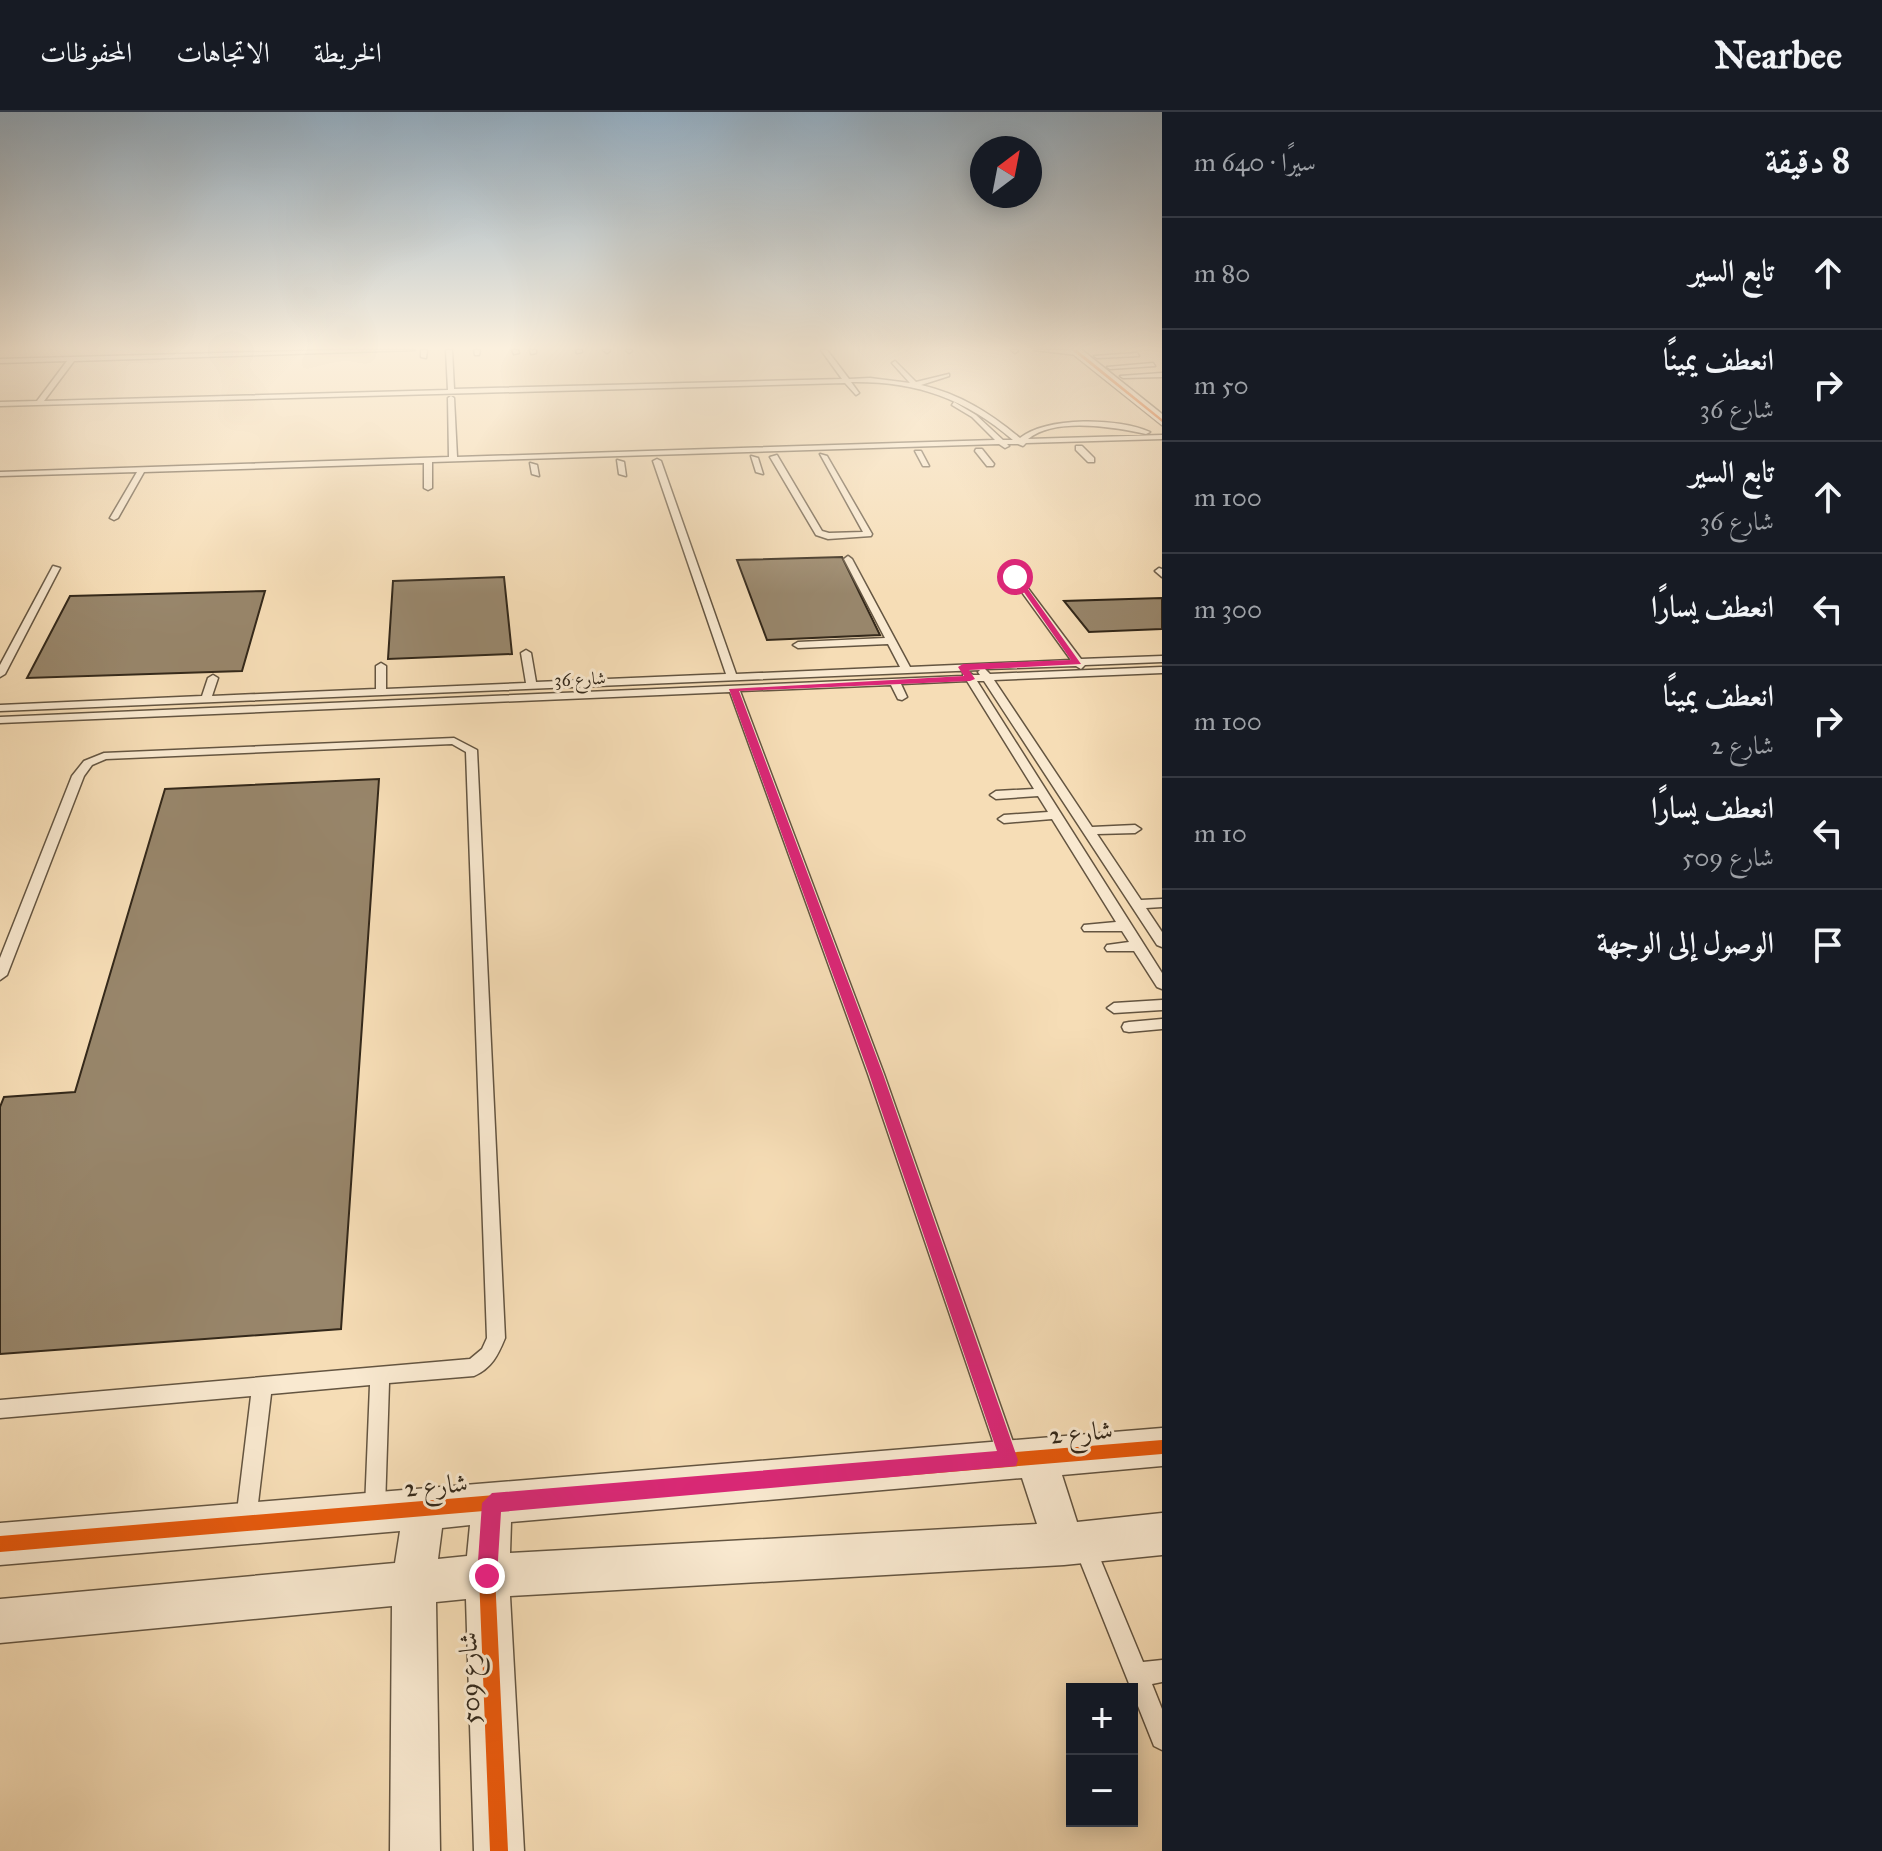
<!DOCTYPE html>
<html lang="ar">
<head>
<meta charset="utf-8">
<style>
  body { margin:0; font-family:"IM FELL Great Primer",Amiri,serif; background:#242831; color:#f1f3f6; direction:rtl }
  .controls { position:absolute; right:24px; bottom:24px; display:grid; overflow:hidden; border-radius:0px; box-shadow:0 4px 20px #0003 }
  .controls button { width:72px; height:72px; display:grid; place-items:center; padding:0; border:0; border-bottom:2px solid #363941; background:#171b24; color:#f1f3f6; font:40px sans-serif }
  .compass { position:absolute; left:970px; top:24px; width:72px; height:72px; border-radius:50%; background:#171b24; box-shadow:0 4px 20px #0003; rotate:32deg }
  .stop { position:absolute; width:24px; height:24px; margin:-18px; border:6px solid #db2777; border-radius:50%; background:#fff }
  .stop.end { background:#db2777; border-color:#fff; box-shadow:0 2px 8px #0008 }
  .list { margin:0; padding:0; list-style:none }
  h2 { display:flex; justify-content:space-between; align-items:center; height:104px; margin:0; padding:0 32px; font-size:34px }
  h2 small { font-size:26px; font-weight:400; color:#9ea1a6 }
  .list li { display:grid; grid-template-columns:52px 1fr auto; gap:24px; align-items:center; box-sizing:border-box; height:112px; padding:0 32px; border-top:2px solid #363941 }
  .list b { display:block; font-size:30px; white-space:nowrap }
  .list p { margin:0; font-size:26px; white-space:nowrap; color:#9ea1a6 }
  .list em { font-size:26px; font-style:normal; color:#9ea1a6 }
  .icon { flex:none; width:44px; height:44px; fill:none; stroke:currentColor; stroke-width:2; stroke-linecap:round; stroke-linejoin:round }
  .map { position:relative; flex:none; width:1162px; height:1739px; overflow:hidden; direction:ltr }
  header { display:flex; align-items:center; gap:48px; box-sizing:border-box; height:112px; padding:0 40px; background:#171b24; border-bottom:2px solid #363941 }
  header strong { font-size:38px }
  nav { display:flex; gap:44px; margin-inline-start:auto; font-size:28px }
  main { display:flex }
  aside { flex:1; background:#171b24 }
  .map>svg:first-child { display:block }
  .building { fill:#98866b; stroke:#33281a; stroke-width:2 }
  .lines { fill:none; stroke-linecap:round; stroke-linejoin:round }
  .lane-casing { stroke:#645541; stroke-width:3 }
  .street-casing { stroke:#645541; stroke-width:3 }
  .lane { fill:#f9e9d0; fill-rule:evenodd }
  .street { fill:#f9e9d0; fill-rule:evenodd }
  .cycleway-casing { stroke:#f9e9d0; stroke-width:5 }
  .cycleway { fill:#e8590c; fill-rule:evenodd }
  .route { fill:#db2777 }
  .labels { text-anchor:middle; stroke-width:6; stroke-linejoin:round; paint-order:stroke }
  .far-street-label { font-size:18px; fill:#33281a; stroke:#f9e9d0 }
  .near-street-label { font-size:26px; fill:#33281a; stroke:#f9e9d0 }
</style>
</head>
<body>
<header>
<strong>Nearbee</strong>
<nav><a>الخريطة</a><a>الاتجاهات</a><a>المحفوظات</a></nav>
</header>
<main>
<aside>
<h2>8 دقيقة<small>سيرًا · 640 m</small></h2>
<ul class="list">
<li><svg class="icon" aria-label="ahead" viewBox="0 0 24 24"><path d="M12 20V5M6 11l6-6 6 6"/></svg><div><b>تابع السير</b></div><em>80 m</em></li>
<li><svg class="icon" aria-label="right" viewBox="0 0 24 24"><path d="M7 20v-9h11M14 6l5 5-5 5"/></svg><div><b>انعطف يمينًا</b><p>شارع 36</p></div><em>50 m</em></li>
<li><svg class="icon" aria-label="ahead" viewBox="0 0 24 24"><path d="M12 20V5M6 11l6-6 6 6"/></svg><div><b>تابع السير</b><p>شارع 36</p></div><em>100 m</em></li>
<li><svg class="icon" aria-label="left" viewBox="0 0 24 24"><path d="M17 20v-9H6M10 6l-5 5 5 5"/></svg><div><b>انعطف يسارًا</b></div><em>300 m</em></li>
<li><svg class="icon" aria-label="right" viewBox="0 0 24 24"><path d="M7 20v-9h11M14 6l5 5-5 5"/></svg><div><b>انعطف يمينًا</b><p>شارع 2</p></div><em>100 m</em></li>
<li><svg class="icon" aria-label="left" viewBox="0 0 24 24"><path d="M17 20v-9H6M10 6l-5 5 5 5"/></svg><div><b>انعطف يسارًا</b><p>شارع 509</p></div><em>10 m</em></li>
<li><svg class="icon" aria-label="arrive" viewBox="0 0 24 24"><path d="M6 21V4h12l-3 4 3 4H6"/></svg><div><b>الوصول إلى الوجهة</b></div></li>
</ul>
</aside>
<div class="map">
<svg width="1162" height="1739" viewBox="0 0 1162 1739">
  <rect width="100%" height="100%" fill="#f6ddb6"/>
  <filter id="stains"><feTurbulence type="fractalNoise" baseFrequency=".0025" numOctaves="4"/><feColorMatrix values="0 0 0 0 .2 0 0 0 0 .09 0 0 0 0 .02 0 0 0 .5 -.17"/></filter>
  <radialGradient id="worn" r=".72"><stop offset=".6" stop-color="#630" stop-opacity="0"/><stop offset="1" stop-color="#630" stop-opacity=".3"/></radialGradient>
  <g class="building">
    <path d="M842,445L880,523L767,528L737,448Z"/>
    <path d="M504,465L512,542L388,547L393,469Z"/>
    <path d="M265,479L242,559L27,566L70,484Z"/>
    <path d="M1162,486V517L1089,520L1064,489Z"/>
    <path d="M379,667L341,1217L0,1242V995L4,985L75,980L165,677Z"/>
  </g>
  <g class="lines">
    <g class="lane-casing">
      <g id="lane">
        <path d="M334,238H415L74,249L44,289L448,278L446,238H452L454,277L842,267L821,238H827L849,267L870,266L910,271L892,251L895,249L916,270L949,262V264L921,273C960,282 990,301 1020,326C1048,304 1119,306 1150,320L1146,322C1114,315 1055,305 1028,327L1162,323V327L1026,331L1023,334L1018,332H1007L1009,334L1005,336L999,332L432,350V376L428,378L424,376V351L144,360L118,406L114,408L110,406L137,360L0,364V360L449,345L448,286L451,284L454,286L457,345L995,328L972,305L952,293L954,290L976,303L1003,328H1013C964,286 916,269 851,270L859,281L856,283L845,271L0,294V290L37,289L67,249L0,251V247Z"/>
        <path d="M421,238H427L426,246L421,245Z"/>
        <path d="M474,238H480L479,243H475Z"/>
        <path d="M512,238H518L519,241L514,242Z"/>
        <path d="M530,238H536V241L531,242Z"/>
        <path d="M576,238H582V240L577,241Z"/>
        <path d="M603,238H610V239L607,241Z"/>
        <path d="M626,238H632V239L629,241Z"/>
        <path d="M1011,238H1018V239L1015,241Z"/>
        <path d="M1034,238H1065L1080,241L1077,243Z"/>
        <path d="M1137,241L1139,244L1097,246L1094,244Z"/>
        <path d="M1153,251L1155,254L1110,257L1107,255Z"/>
        <path d="M1162,261V265L1123,266L1120,264Z"/>
        <path d="M1076,334H1082L1094,346V350H1088L1076,338Z"/>
        <path d="M976,337H982L994,352L993,354H987L975,339Z"/>
        <path d="M915,339H921L929,354H923Z"/>
        <path d="M820,342L827,344L872,422L871,424L828,427L816,423L770,345L777,343L822,419L829,421L863,420Z"/>
        <path d="M751,344L758,346L763,362L756,360Z"/>
        <path d="M657,347L661,349L736,562L900,555L888,532L798,536L793,533L798,530L885,526L844,447L848,444L852,447L910,555L1071,548L1011,465L1015,462L1018,463L1081,547L1162,544V550L1085,553L1081,557L1076,554L985,557L990,562L1162,555V561L994,568L1092,715L1135,713L1141,717L1135,721L1097,722L1141,788L1162,787V795L1146,796L1162,820V835L1157,833L984,569H977L1162,861V877L1157,875L1134,839H1107L1105,836L1107,833L1129,830L1122,819H1084L1082,816L1084,813L1116,810L1052,707L1004,711L998,707L1004,703L1048,700L1038,684L996,687L990,683L996,679L1034,677L967,569L901,572L907,585L902,588L898,587L891,573L740,579L884,962L1019,1347L1016,1354L1009,1357L1002,1354L999,1347L868,962L730,580L0,611V605L963,564V560L967,559L973,563H980L978,560L980,558L0,599V593L202,584L208,566L213,563L218,566L212,584L376,577V554L381,551L386,554V577L526,571L521,541L526,538L531,541L536,570L726,562L653,349Z"/>
        <path d="M617,348L624,350L626,364L619,362Z"/>
        <path d="M530,351L537,353L539,364L532,362Z"/>
        <path d="M53,454L60,456L5,562L0,565V553Z"/>
        <path d="M1159,456L1162,457V465L1155,459Z"/>
        <path d="M454,626L477,638L505,1226C498,1243 492,1256 474,1264L389,1271L385,1396L382,1403L375,1406L368,1403L365,1396L370,1273L271,1282L256,1408L253,1415L246,1418L239,1415L236,1408L251,1284L0,1306V1288L470,1247L482,1237L487,1226L466,640L452,632L106,647L92,653L84,664L7,863L0,868V846L72,664L84,649L104,641Z"/>
        <path d="M1162,888V898L1114,901L1107,896L1114,891Z"/>
        <path d="M1162,907V917L1129,920L1124,919L1122,915L1124,911L1129,910Z"/>
        <path d="M1085,1423L1092,1427L1143,1550L1162,1548V1570L1152,1572L1162,1597V1638L1154,1634L1074,1434L1078,1427Z"/>
      </g>
    </g>
    <g class="street-casing">
      <g id="street">
        <path d="M1068,238H1082L1162,302V313Z"/>
        <path d="M1162,1316V1354L1062,1363L1077,1410L1162,1401V1443L1064,1453L510,1484L524,1739H474L466,1487L436,1490L440,1739H390L392,1494L0,1531V1487L395,1451L400,1419L0,1453V1411ZM1022,1366L1037,1412L510,1441L511,1410ZM470,1413L467,1444L438,1447L442,1416Z"/>
      </g>
    </g>
    <use href="#lane" class="lane"/>
    <use href="#street" class="street"/>
    <g class="cycleway-casing">
      <g id="cycleway">
        <path d="M1072,238H1077L1162,307V310Z"/>
        <path d="M1162,1328V1342L499,1398L495,1464L508,1739H490L479,1464L484,1399L0,1440V1424Z"/>
      </g>
    </g>
    <use href="#cycleway" class="cycleway"/>
  </g>
  <linearGradient id="sky" x2="0" y2="1"><stop stop-color="#93acbf"/><stop offset="0.49" stop-color="#fbf0de"/><stop offset="1" stop-color="#fbf0de" stop-opacity="0"/></linearGradient>
  <rect width="1162" height="482" fill="url(#sky)"/>
  <path class="route" d="M1012,463H1018L1081,552L969,558L975,567L970,569L739,579L883,962L1018,1348L1016,1354L501,1400L497,1464L494,1471L487,1474L480,1471L477,1464L482,1391L492,1381L997,1339L869,962L729,577L964,564L958,555L963,552L1071,548Z"/>
  <g class="labels">
    <g class="far-street-label">
      <text transform="translate(580 567) rotate(-2)" y="6">شارع 36</text>
    </g>
    <g class="near-street-label">
      <text transform="translate(1081 1320) rotate(-5)" y="9">شارع 2</text>
      <text transform="translate(436 1373) rotate(-5)" y="9">شارع 2</text>
      <text transform="translate(469 1566) rotate(-92)" y="9">شارع 509</text>
    </g>
  </g>
  <rect width="100%" height="100%" filter="url(#stains)"/>
  <rect width="100%" height="100%" fill="url(#worn)"/>
</svg>
<div class="controls">
<button>+</button>
<button>−</button>
</div>
<svg class="compass" viewBox="-18 -18 36 36"><path d="M0-13l5 13h-10z" fill="#e53935"/><path d="M0 13l5-13h-10z" fill="#9ea1a6"/></svg>
<div class="stop" style="left:1015px;top:465px"></div>
<div class="stop end" style="left:487px;top:1464px"></div>
</div>
</main>
</body>
</html>
